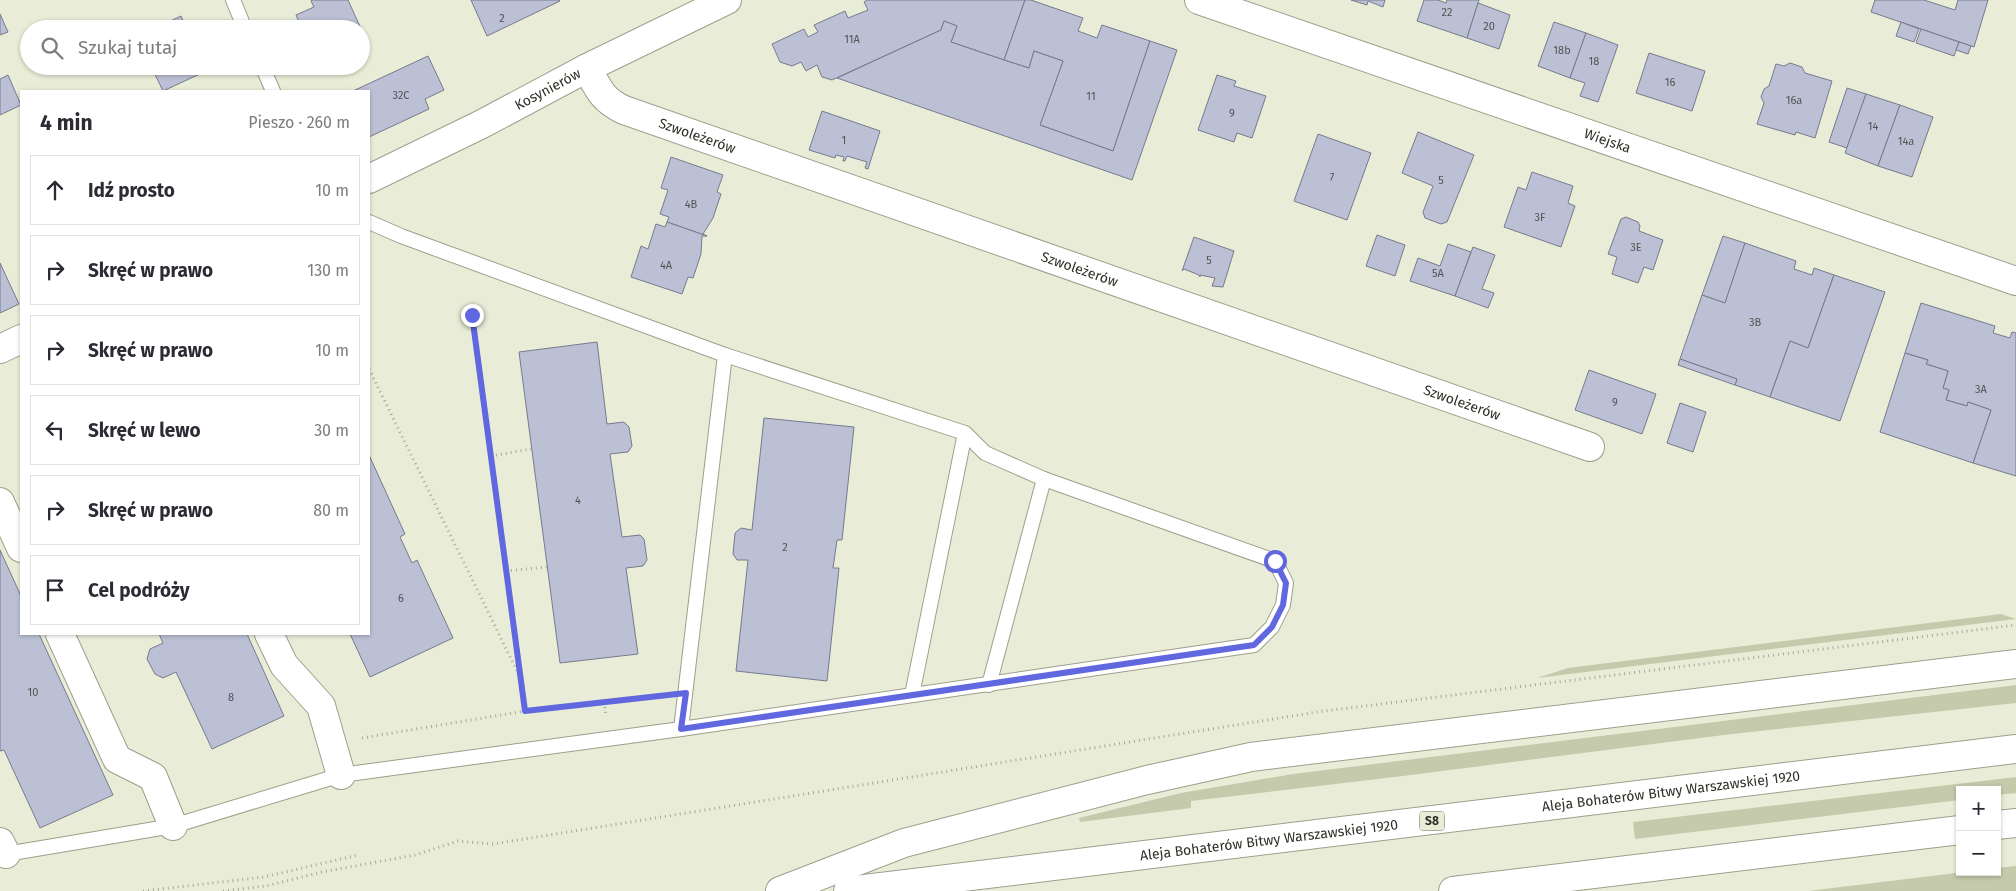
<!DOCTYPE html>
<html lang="pl">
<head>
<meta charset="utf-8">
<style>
  body { margin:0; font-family:"Fira Sans",sans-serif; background:#f2f2f3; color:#2b2b33 }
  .controls { position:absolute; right:15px; bottom:15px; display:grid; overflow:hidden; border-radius:0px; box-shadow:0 1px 4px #0004 }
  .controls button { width:45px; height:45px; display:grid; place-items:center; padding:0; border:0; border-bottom:1px solid #e1e1e2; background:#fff; color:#2b2b33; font:25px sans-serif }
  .stop { position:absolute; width:15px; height:15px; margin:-11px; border:4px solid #6167df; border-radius:50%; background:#fff }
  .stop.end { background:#6167df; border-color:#fff; box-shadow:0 1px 5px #0008 }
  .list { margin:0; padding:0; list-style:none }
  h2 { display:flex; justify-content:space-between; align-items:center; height:65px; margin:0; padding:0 20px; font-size:21px }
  h2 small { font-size:16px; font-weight:400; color:#7c7c81 }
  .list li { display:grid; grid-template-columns:32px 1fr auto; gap:15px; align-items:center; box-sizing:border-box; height:70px; margin:0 10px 10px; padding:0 10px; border:1px solid #e1e1e2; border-radius:0px }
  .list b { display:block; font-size:19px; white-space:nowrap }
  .list em { font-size:16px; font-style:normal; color:#7c7c81 }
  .icon { flex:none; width:28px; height:28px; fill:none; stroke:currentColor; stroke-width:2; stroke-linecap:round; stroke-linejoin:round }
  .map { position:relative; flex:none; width:2016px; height:891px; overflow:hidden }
  .search { position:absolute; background:#fff; box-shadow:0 1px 4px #0004; left:20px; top:20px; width:350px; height:55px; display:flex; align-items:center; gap:12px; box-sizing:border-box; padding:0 18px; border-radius:28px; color:#7c7c81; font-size:19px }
  .panel { position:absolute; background:#fff; box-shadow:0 1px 4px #0004; left:20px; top:90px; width:350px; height:545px; border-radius:0px }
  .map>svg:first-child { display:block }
  .green { fill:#c4caab }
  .building { fill:#bbc0d5; stroke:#767a8d }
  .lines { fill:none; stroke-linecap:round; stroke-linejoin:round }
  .service-casing { stroke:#9ca08b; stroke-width:16 }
  .minor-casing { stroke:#9ca08b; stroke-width:30 }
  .motorway-casing { stroke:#9ca08b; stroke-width:30 }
  .path { stroke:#a5a897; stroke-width:3; stroke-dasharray:1 4; stroke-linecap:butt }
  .service { stroke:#fff; stroke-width:14 }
  .minor { stroke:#fff; stroke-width:28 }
  .motorway { stroke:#fff; stroke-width:28 }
  .route { stroke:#6167df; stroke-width:6 }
  .labels { text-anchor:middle; stroke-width:4; stroke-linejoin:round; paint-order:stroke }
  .number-label { font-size:11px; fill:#525553 }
  .shield { fill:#e9edd7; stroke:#67695c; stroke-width:1 }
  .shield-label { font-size:12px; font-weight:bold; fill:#2f3128 }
  .street-label { font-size:14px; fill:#2f3128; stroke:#e9edd7 }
</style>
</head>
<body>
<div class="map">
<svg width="2016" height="891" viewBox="0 0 2016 891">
  <rect width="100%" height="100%" fill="#e9edd7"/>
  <g class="green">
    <path d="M2001,614L2016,619L1537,678L1568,668Z"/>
    <path d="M2016,685V703L1724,735L1403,776L1191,801V808L1080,822L1079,818L1181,793L1293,774Z"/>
    <path d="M2016,777V793L1997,795V790H1960V800L1635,839L1633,822Z"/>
    <path d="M2016,866V891H1808L1964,872H1997V868Z"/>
  </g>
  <g class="building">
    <path d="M348,0L362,31H361V29H302L296,15L314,7L311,1L312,0Z"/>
    <path d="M471,0H559L560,1L487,36Z"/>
    <path d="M867,0H1025L1004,60L951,42L957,26L944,21L941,30L832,80L822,77L817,65L806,71L801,62L792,66L780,62L772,44L804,29L808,37L818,32L814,25L845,11L848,18L868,10L864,2Z"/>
    <path d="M1025,0H1031L1083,18L1078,31L1097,38L1102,25L1150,41L1113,151L1040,125L1063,61L1034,51L1029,68L1004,60Z"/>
    <path d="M1351,0H1385L1383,7L1368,1L1367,5Z"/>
    <path d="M1424,0H1438L1446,3L1447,0H1479L1467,38L1417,21Z"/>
    <path d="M1875,0H1924L1955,10L1958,0H1988L1974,47L1871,12Z"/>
    <path d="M1478,3L1510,15L1499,49L1467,38Z"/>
    <path d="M0,14L8,32L0,35Z"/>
    <path d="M181,16L187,29H154Z"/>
    <path d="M944,21L957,26L951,42L1004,60L1029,68L1034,51L1063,61L1040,125L1113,151L1150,41L1177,50L1132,180L837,78L941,30Z"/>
    <path d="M1554,22L1586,33L1570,78L1538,66Z"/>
    <path d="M1901,22L1919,29L1914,42L1896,36Z"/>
    <path d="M1921,29L1959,42L1954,56L1916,43Z"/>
    <path d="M1586,33L1618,45L1598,102L1580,96L1585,83L1570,78Z"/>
    <path d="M1959,42L1971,46L1968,54L1956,50Z"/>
    <path d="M1649,53L1705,71L1692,111L1636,93Z"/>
    <path d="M428,56L444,90L425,99L429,109L369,137V91H353Z"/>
    <path d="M1790,63L1802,67L1805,73L1832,81L1815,138L1796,132L1795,135L1757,124L1764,103L1761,97L1764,89L1769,86L1776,64L1784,66Z"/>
    <path d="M151,66H214L215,67L163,91Z"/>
    <path d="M8,75L21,105L0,115V79Z"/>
    <path d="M1217,75L1236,81L1234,86L1266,96L1252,138L1237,133L1234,142L1198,130Z"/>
    <path d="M1847,88L1866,94L1847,148L1829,142Z"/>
    <path d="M1866,94L1900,105L1878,166L1845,153Z"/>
    <path d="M1900,105L1933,117L1912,177L1878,166Z"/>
    <path d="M822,111L880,131L868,169L865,168L867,162L847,156L845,161H843L844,157L836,155L835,158L809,150Z"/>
    <path d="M1418,132L1474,155L1447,222L1441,224L1425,218L1423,212L1433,186L1402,173Z"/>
    <path d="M1318,134L1371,153L1347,220L1294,201Z"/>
    <path d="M671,157L723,175L717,192L721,194L713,218L703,234L707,236L667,222L669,217L660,214L668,190L661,188Z"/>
    <path d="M1532,172L1573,186L1568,203L1575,206L1561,247L1504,227L1518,187L1526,190Z"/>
    <path d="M1626,217L1638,222L1640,226L1639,231L1663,240L1653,270L1644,267L1638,283L1612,274L1617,257L1608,254L1621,219Z"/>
    <path d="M667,222L707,236H702L701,254L693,278L688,277L682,294L631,277L641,246L648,249L656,224L665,227Z"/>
    <path d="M1377,235L1405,245L1395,276L1366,266Z"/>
    <path d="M1723,236L1745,243L1725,303L1702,295Z"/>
    <path d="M1194,237L1234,251L1223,287L1212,286L1215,278L1200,275V277L1199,275L1184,269L1182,271Z"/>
    <path d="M1745,243L1796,261L1794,269L1812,275L1814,268L1834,275L1808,348L1790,341L1770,397L1735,385L1737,379L1680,359L1702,295L1725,303Z"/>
    <path d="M1448,244L1471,252L1455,296L1410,281L1418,258L1440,266Z"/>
    <path d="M1473,247L1495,255L1482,289L1494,293L1488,308L1455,296Z"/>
    <path d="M0,263L19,304L0,313Z"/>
    <path d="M1834,275L1885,292L1840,421L1770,397L1790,341L1808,348Z"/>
    <path d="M1921,303L1995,326L1993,333L2010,338L2012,332L2016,333V476L1973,463L1991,410L1968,402L1967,406L1946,400L1949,390L1943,388L1948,371L1926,364L1928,360L1905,353Z"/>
    <path d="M597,342L607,424L624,422L629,427L632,446L628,452L610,454L622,537L640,535L644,539L647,560L643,566L626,568L638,654L560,663L519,352Z"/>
    <path d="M1905,353L1928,360L1926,364L1948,371L1943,388L1949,390L1946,400L1967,406L1968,402L1991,410L1973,463L1880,432Z"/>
    <path d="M1680,359L1737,379L1735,385L1678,365Z"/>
    <path d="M1589,370L1656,394L1642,434L1575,410Z"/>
    <path d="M1680,403L1706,412L1693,452L1667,443Z"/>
    <path d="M764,418L854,427L842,540H837L833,568H839L827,681L736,671L748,560H737L733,554L735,533L741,528L752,530Z"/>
    <path d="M369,455L405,534L400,537L412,563L417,560L453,638L370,677L350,634H369Z"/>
    <path d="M0,550L21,596V634H39L113,795L40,828L4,750L0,751Z"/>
    <path d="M159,634H247L284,716L212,749L176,672L163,678L155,674L147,659L150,649L163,643Z"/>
  </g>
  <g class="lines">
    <g class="service-casing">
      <g id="service">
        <path d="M233,0L245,29"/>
        <path d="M262,66L273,91"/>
        <path d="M989,685L1044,479"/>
        <path d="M912,695L965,433"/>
        <path d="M681,729L725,355"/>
        <path d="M1,853L6,854L173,826L341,775L681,729L1254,645L1272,627L1283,605L1286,583L1275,561L1044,479L985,453L965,433L725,355L401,236L369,222"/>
      </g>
    </g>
    <g class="minor-casing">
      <g id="minor">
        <path id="s1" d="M1199,0L2016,281"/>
        <path id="s2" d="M587,68C598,88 602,100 624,110L1590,447"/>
        <path id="s3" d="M369,179L482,124L587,68L727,0"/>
        <path d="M0,349L21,339"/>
        <path d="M0,502L21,548"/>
        <path d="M60,634L117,759L153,777L173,826"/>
        <path d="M269,634L284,665L321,706L341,775"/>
        <path d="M0,842L6,854"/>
      </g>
    </g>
    <g class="motorway-casing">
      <g id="motorway">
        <path d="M1997,825L2016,823"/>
        <path d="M780,891L904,843L1147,780L1251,757L2016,664"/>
        <path id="s4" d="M848,891L2016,749"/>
        <path d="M1453,891L1960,830"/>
      </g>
    </g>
    <g class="path">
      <path d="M471,315L525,711"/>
      <path d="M369,369L519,675"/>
      <path d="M491,456L531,449"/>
      <path d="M506,571L547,567"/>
      <path d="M604,702L606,716"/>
      <path d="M362,738L525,711L662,695"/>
      <path d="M143,891L264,877L358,855"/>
      <path d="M223,891L266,886L322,872L415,855L458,841L493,844L1317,712L2016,625"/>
    </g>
    <use href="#service" class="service"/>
    <use href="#minor" class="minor"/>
    <use href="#motorway" class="motorway"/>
  </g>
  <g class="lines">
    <path class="route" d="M472,315L525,711L686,693L681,729L1254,645L1272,627L1283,605L1286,583L1275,561"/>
  </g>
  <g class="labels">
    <g class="number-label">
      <text x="1447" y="16">22</text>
      <text x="502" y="22">2</text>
      <text x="1489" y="30">20</text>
      <text x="852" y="43">11A</text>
      <text x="1562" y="54">18b</text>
      <text x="1594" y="65">18</text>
      <text x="1670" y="86">16</text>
      <text x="401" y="99">32C</text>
      <text x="1091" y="100">11</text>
      <text x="1794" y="104">16a</text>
      <text x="1232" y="117">9</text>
      <text x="1873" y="130">14</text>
      <text x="844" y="144">1</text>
      <text x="1906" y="145">14a</text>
      <text x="1332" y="181">7</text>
      <text x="1441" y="184">5</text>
      <text x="691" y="208">4B</text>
      <text x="1540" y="221">3F</text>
      <text x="1636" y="251">3E</text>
      <text x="1209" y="264">5</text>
      <text x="666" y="269">4A</text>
      <text x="1438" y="277">5A</text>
      <text x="1755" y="326">3B</text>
      <text x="1981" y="393">3A</text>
      <text x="1615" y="406">9</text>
      <text x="578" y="504">4</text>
      <text x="785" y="551">2</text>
      <text x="401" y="602">6</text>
      <text x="33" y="696">10</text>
      <text x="231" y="701">8</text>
    </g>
    <rect class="shield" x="1419.5" y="811.5" width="25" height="19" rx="4"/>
    <g class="shield-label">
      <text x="1432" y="825">S8</text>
    </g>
    <g class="street-label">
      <text dy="5" stroke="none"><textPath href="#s3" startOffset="200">Kosynierów</textPath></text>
      <text dy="5" stroke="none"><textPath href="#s2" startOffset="135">Szwoleżerów</textPath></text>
      <text dy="5" stroke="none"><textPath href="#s1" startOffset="432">Wiejska</textPath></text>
      <text dy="5" stroke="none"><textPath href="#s2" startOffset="540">Szwoleżerów</textPath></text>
      <text dy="5" stroke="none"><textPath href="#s2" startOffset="945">Szwoleżerów</textPath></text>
      <text dy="5" stroke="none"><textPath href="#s4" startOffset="829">Aleja Bohaterów Bitwy Warszawskiej 1920</textPath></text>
      <text dy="5" stroke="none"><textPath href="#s4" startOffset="424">Aleja Bohaterów Bitwy Warszawskiej 1920</textPath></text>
    </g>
  </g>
</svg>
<div class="controls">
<button>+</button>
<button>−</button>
</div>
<div class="stop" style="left:1275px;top:561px"></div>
<div class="stop end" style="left:472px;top:315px"></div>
<div class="search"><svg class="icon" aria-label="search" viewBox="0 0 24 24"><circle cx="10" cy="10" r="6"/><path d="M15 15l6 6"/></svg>Szukaj tutaj</div>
<section class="panel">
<h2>4 min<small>Pieszo · 260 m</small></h2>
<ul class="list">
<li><svg class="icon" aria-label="ahead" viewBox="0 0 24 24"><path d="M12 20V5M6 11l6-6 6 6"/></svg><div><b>Idź prosto</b></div><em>10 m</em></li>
<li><svg class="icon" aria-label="right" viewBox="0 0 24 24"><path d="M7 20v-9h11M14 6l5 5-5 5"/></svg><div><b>Skręć w prawo</b></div><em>130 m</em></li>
<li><svg class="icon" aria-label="right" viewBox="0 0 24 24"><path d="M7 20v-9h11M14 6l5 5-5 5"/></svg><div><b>Skręć w prawo</b></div><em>10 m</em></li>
<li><svg class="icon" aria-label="left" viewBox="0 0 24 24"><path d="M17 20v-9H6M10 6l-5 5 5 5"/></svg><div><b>Skręć w lewo</b></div><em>30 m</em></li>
<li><svg class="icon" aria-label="right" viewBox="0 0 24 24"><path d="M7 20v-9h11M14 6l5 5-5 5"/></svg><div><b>Skręć w prawo</b></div><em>80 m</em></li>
<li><svg class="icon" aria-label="arrive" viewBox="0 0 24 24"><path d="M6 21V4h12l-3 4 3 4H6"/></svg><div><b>Cel podróży</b></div></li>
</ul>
</section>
</div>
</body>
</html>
